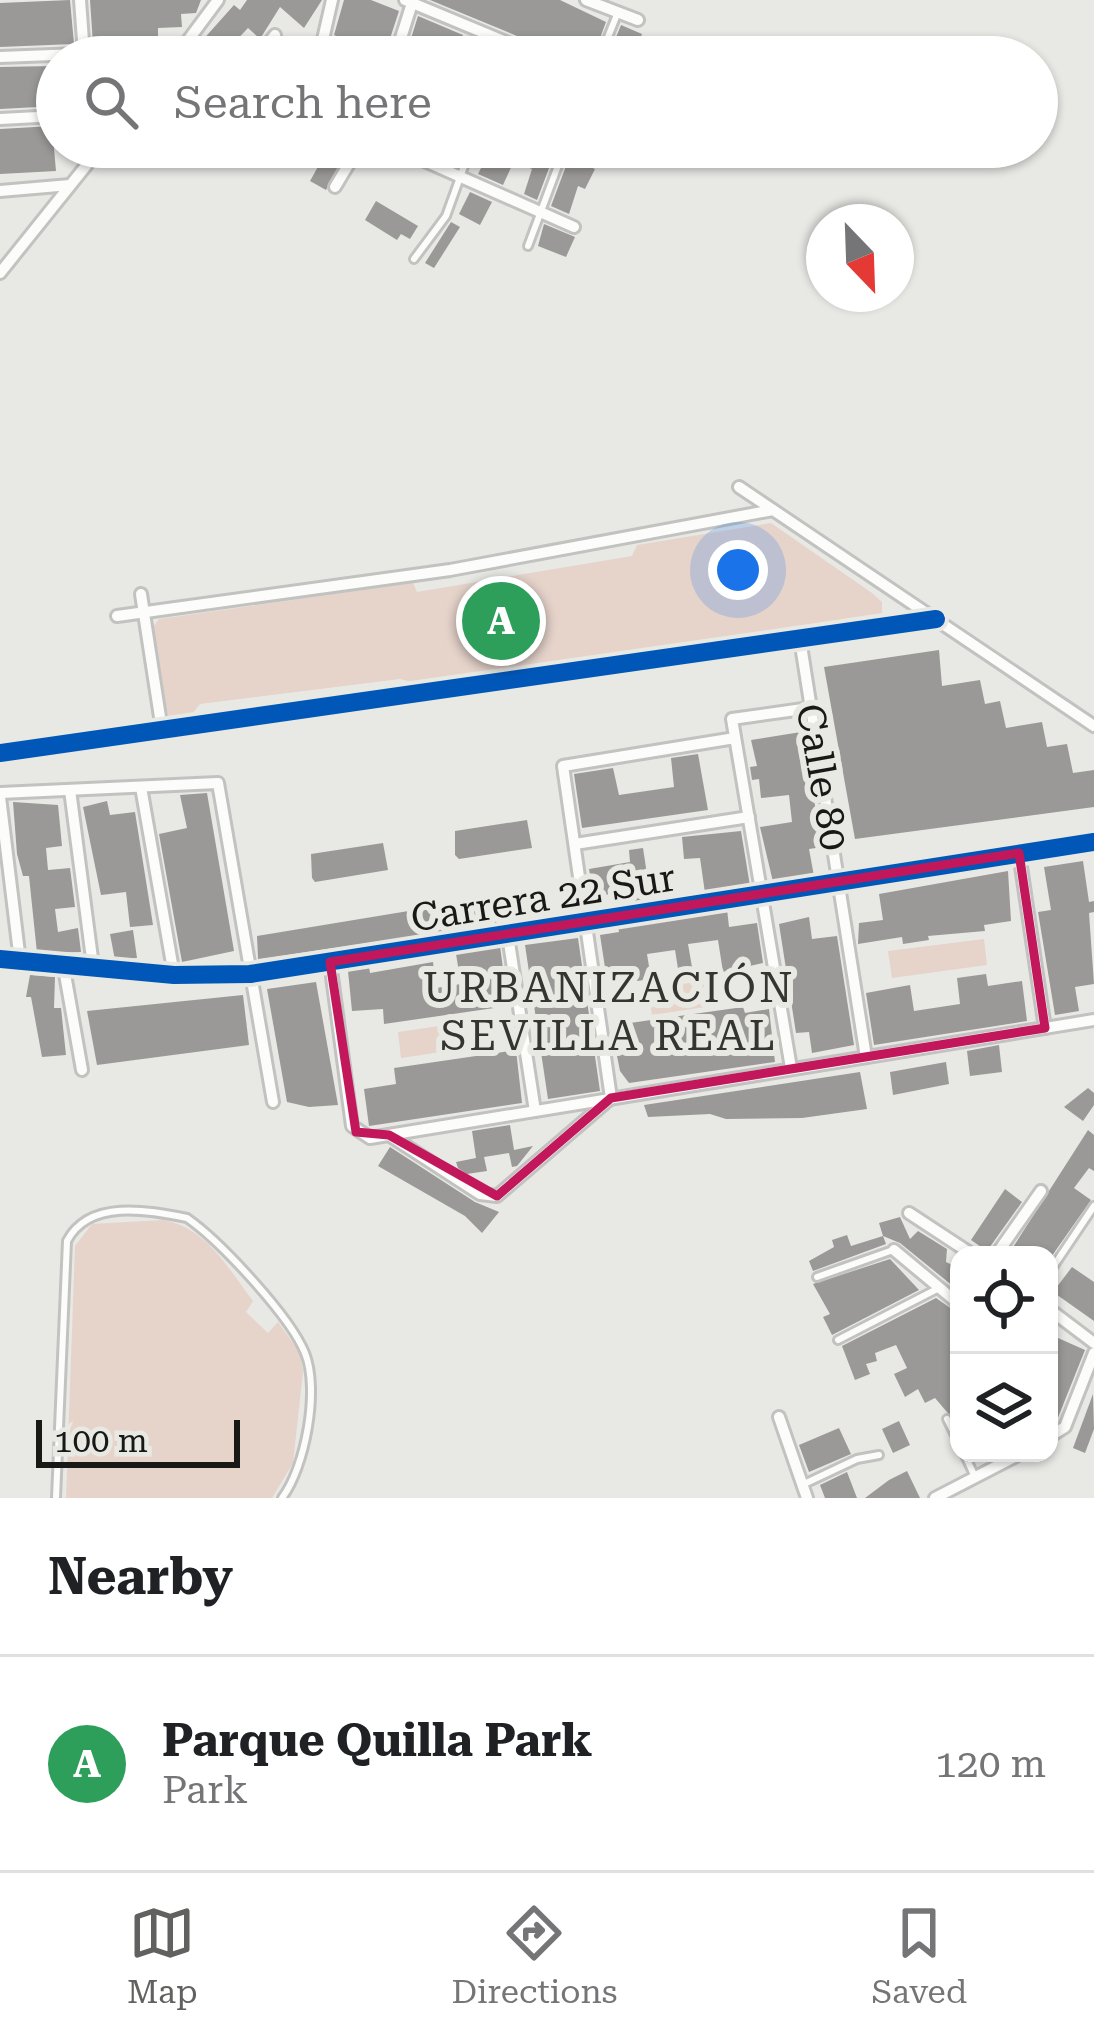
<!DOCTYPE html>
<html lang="en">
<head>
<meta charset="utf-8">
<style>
  body { margin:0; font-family:"Roboto Serif",serif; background:#f6f6f6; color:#202124 }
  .controls { position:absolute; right:36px; bottom:36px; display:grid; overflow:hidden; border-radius:24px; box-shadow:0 3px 9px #0004 }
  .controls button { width:108px; height:108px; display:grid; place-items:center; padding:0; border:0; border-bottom:3px solid #e0e0e0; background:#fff; color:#202124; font:60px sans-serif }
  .compass { position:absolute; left:806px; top:204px; width:108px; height:108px; border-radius:50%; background:#fff; box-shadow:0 3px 9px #0004; rotate:157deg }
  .scale { position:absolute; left:36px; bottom:30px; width:204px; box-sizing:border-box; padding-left:12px; border:6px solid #181817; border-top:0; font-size:33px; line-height:42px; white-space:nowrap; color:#181817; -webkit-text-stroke:9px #e9e9e4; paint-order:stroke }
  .you { position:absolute; left:738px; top:570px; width:42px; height:42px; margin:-30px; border:9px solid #fff; border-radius:50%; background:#1a73e8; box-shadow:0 0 0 18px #1a73e833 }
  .badge { display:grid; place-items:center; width:78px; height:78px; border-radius:50%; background:#61615f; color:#fff; font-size:39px; font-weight:700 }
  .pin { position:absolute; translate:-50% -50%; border:6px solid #fff; box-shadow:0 3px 12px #0006 }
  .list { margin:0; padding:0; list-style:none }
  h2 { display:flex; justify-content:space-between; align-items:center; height:156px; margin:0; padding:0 48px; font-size:51px }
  h2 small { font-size:39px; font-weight:400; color:#757577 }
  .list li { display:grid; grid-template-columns:78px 1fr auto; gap:36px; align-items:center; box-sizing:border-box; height:216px; padding:0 48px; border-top:3px solid #e0e0e0 }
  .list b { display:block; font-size:45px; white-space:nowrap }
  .list p { margin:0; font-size:39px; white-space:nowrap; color:#757577 }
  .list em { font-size:39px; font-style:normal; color:#757577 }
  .icon { flex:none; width:66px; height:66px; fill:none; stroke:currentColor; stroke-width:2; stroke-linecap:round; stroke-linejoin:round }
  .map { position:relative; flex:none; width:1094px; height:1498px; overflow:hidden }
  .search { position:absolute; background:#fff; box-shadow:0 3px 9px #0004; left:36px; right:36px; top:36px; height:132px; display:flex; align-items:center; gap:30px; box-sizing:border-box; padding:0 42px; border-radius:66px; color:#757577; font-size:45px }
  .sheet { height:372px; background:#fff }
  nav { display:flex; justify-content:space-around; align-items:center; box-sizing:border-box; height:168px; border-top:3px solid #e0e0e0; background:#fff; font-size:33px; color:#757577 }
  nav a { display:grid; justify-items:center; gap:6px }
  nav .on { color:#61615f }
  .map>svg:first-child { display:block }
  .green { fill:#e6d4cb }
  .building { fill:#9a9997 }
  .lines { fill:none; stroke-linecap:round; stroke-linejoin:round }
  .service-casing { stroke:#c2c2c0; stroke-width:12 }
  .minor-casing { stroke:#c2c2c0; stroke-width:16 }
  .service { stroke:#fcfcfb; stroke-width:6 }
  .minor { stroke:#fcfcfb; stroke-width:10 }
  .cycleway-casing { stroke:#e9e9e4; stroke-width:26 }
  .cycleway { stroke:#0057b8; stroke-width:18 }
  .marked { fill:none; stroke:#c2185b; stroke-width:9; stroke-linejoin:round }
  .labels { text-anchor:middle; stroke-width:12; stroke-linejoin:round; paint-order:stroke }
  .street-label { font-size:39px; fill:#181817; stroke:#e9e9e4 }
  .neighbourhood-label { font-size:42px; letter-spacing:3px; fill:#343430; stroke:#e9e9e4 }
</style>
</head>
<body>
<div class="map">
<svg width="1094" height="1498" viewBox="0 0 1094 1498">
  <rect width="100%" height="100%" fill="#e8e8e5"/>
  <g class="green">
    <path d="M771,523L872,593L882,602V613L420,684L400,679L200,704L189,718L168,716L153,627L159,619L413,583L417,592L632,556L637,545Z"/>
    <path d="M984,939L987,965L892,978L888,951Z"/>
    <path d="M716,979L719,1005L652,1015L648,989Z"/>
    <path d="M466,1022L469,1048L401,1058L398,1032Z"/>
    <path d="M163,1220C207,1228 227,1267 253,1301L246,1312L268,1333L278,1322L300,1353L303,1372L293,1463L272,1498H66L75,1246L92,1224Z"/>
  </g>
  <g class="building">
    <path d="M70,0L74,44L0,47V3Z"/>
    <path d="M90,0H201L196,13L181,14L182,27L158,28V41L93,44Z"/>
    <path d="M247,0H322L304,28L280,7L260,39L248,28L231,46L243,57H198L192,52L234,5L240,10Z"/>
    <path d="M344,0H371L399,11L384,57H363L366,48L334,35Z"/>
    <path d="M430,0H560L606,22L593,57H552L546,48Z"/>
    <path d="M418,16L463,35L459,45L488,57H429L408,48Z"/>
    <path d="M621,25L642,34L633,57H608Z"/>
    <path d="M54,66L57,106L0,109V67Z"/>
    <path d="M52,126L56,171L0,174V129Z"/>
    <path d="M329,147H348L326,190L310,181Z"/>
    <path d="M478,147H557L537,200L524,194L532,169L514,161L503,185L478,174L484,162L475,158Z"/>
    <path d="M569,158L595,169L585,189L578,186L569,214L551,206Z"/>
    <path d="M470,192L492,202L480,225L459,214Z"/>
    <path d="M376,201L418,226L410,239L401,234L397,240L365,220Z"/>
    <path d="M451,222L460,227L434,268L425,263Z"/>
    <path d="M544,224L575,237L566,257L538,246Z"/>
    <path d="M939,650L942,686L980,680L985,704L1000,701L1006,728L1042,722L1047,747L1067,744L1073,773L1094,770V807L855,839L824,667Z"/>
    <path d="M801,732L823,847L809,849L814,876L773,882L760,827L792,822L789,795L761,798L759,779L752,780L750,767L757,766L751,740Z"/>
    <path d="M698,754L708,810L582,828L574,774L613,768L619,795L674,787L671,758Z"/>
    <path d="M207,793L234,951L182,962L159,834L187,828L180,795Z"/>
    <path d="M107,801L110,815L135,812L153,925L130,927L126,892L101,895L83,807Z"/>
    <path d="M13,802L58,805L62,846L46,848L48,870L70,868L75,907L55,909L58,932L78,928L81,952L37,953L29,876H23L17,854Z"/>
    <path d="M527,820L532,848L459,859L455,855V831Z"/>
    <path d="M741,831L750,886L705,893L700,858L684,859L682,837Z"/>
    <path d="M383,843L388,870L315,882L312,878L311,854Z"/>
    <path d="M643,848L651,901L624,904L622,893L594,896L589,869L630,862L629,850Z"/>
    <path d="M1083,861L1089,902L1094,901V912L1089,913L1094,984L1075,987L1079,1011L1055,1015L1038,912L1051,910L1044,867Z"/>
    <path d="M1008,871L1011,921L984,925L985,931L928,936L929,940L903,944L902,937L858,944L859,923L883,920L879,894Z"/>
    <path d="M542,889L547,917L258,959L257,936Z"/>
    <path d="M727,909L729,927L757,923L763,963L723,972L718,940L688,944L693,973L679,975L675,950L647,954L651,979L637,981L635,969L606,974L600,935L619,932L618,926Z"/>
    <path d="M809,917L812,939L837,936L854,1045L812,1053L809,1032L796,1033L779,924Z"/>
    <path d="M133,930L137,958L115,960L110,934Z"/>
    <path d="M578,938L600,1091L548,1099L525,945Z"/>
    <path d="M500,946L508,1006L384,1024L383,1009L352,1011L348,971L369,967L370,973L433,962L436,988L461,984L456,954Z"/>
    <path d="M986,974L988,986L1022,981L1027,1021L874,1045L866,993L910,985L914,1011L960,1004L957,978Z"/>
    <path d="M30,975L55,977L54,1008H61L66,1055L42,1057L31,997H26Z"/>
    <path d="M316,982L338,1105L309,1107L287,1102L267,989Z"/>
    <path d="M243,995L249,1045L97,1065L87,1011Z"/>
    <path d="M743,1007L745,1013L769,1009L775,1062L629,1083L620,1071L615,1046L620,1045L618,1032L631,1031L630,1023Z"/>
    <path d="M999,1045L1002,1072L970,1076L967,1051Z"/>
    <path d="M516,1050L522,1103L369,1126L364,1089L396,1084L394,1068Z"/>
    <path d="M946,1062L949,1084L893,1095L890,1072Z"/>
    <path d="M860,1072L867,1109L802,1118L726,1119L710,1114L648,1117L644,1105Z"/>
    <path d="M1088,1088L1094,1093V1105L1083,1121L1064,1107Z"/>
    <path d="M510,1125L514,1150L533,1146L517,1166L512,1167L509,1153L484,1157L487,1171L467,1174L458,1168L456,1162L476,1158L472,1131Z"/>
    <path d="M1088,1130L1094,1135V1171L1089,1168L1074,1188L1091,1200L1049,1260V1255H1008Z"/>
    <path d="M390,1147L475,1202L499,1212L482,1233L465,1216L378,1166Z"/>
    <path d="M1005,1189L1022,1202L987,1251L971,1240Z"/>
    <path d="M900,1217L910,1239L918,1231L947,1249L946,1262L959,1268V1291L900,1243L883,1236L886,1244L813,1271L809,1261L834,1247L832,1240L847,1235L851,1246L883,1236L879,1223Z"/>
    <path d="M890,1259L919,1290L832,1335L823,1317L830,1314L813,1284Z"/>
    <path d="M1072,1267L1094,1282V1321L1053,1292Z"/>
    <path d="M936,1298L959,1314V1426L935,1398L925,1403L918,1389L905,1397L894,1374L907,1368L896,1345L875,1353L877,1361L866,1364L870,1374L855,1380L842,1346Z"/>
    <path d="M1049,1334L1085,1350L1057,1420L1049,1426Z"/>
    <path d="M1093,1394L1094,1429L1085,1453L1073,1448Z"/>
    <path d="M899,1421L910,1445L893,1453L882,1429Z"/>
    <path d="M839,1428L851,1454L809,1472L799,1445Z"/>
    <path d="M907,1471L920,1498H865L889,1480Z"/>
    <path d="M847,1472L857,1498H825L820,1485Z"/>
  </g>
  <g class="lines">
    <g class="service-casing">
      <g id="service">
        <path d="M600,57L618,12"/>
        <path d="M528,246L565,147"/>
        <path d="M414,259L446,216L471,147"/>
        <path d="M1049,1273L1094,1206"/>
        <path d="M817,1277L893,1250"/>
        <path d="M838,1340L937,1289"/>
        <path d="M947,1419L959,1443"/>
        <path d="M964,1453L975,1477"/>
        <path d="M802,1485L857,1459L879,1455"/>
        <path d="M56,1498L67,1241C89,1199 147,1210 187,1218C220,1241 290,1316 305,1353C320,1390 305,1468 282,1498"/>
      </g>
    </g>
    <g class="minor-casing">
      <g id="minor">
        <path d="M80,0L84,54"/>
        <path d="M405,0L542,57"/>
        <path d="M586,0L638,20"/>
        <path d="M321,46L349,57"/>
        <path d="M178,54L218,0"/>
        <path d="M0,57L182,50"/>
        <path d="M258,57L275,35"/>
        <path d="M319,57L332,0"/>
        <path d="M395,57L413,0"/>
        <path d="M0,119L57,116"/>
        <path d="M393,147L574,227"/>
        <path d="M569,147L596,158"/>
        <path d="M180,151L183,147"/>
        <path d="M271,155L277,147"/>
        <path d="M335,187L359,147"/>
        <path d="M0,191L70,185"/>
        <path d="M0,273L101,147"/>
        <path d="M739,487L1094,726"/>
        <path d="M141,594L162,730"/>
        <path d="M117,616L450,570L773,510"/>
        <path d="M800,639L866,1057"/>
        <path d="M0,753L936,619"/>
        <path d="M141,787L174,975"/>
        <path d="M70,790L93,966"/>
        <path d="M0,793L218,783L273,1102"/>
        <path d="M0,797L20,961"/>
        <path d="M575,844L749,817"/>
        <path d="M1019,853L1045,1028"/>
        <path d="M508,936L535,1111"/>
        <path d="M0,959L174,975L250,974L1094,842"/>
        <path d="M330,962L352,1126L370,1138L1094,1020"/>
        <path d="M63,963L82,1070"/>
        <path d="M791,1068L732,719L810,708"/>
        <path d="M389,1135L480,1194L497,1196L611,1098L563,766L735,738"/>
        <path d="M909,1213L973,1255"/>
        <path d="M894,1250L959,1304"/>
        <path d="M996,1255L1041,1191"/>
        <path d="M1049,1309L1094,1343"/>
        <path d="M779,1417L807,1498"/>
        <path d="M1049,1437L1065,1427L1094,1353"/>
        <path d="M935,1498L1022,1453"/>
      </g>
    </g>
    <use href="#service" class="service"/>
    <use href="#minor" class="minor"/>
    <g class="cycleway-casing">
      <g id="cycleway">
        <path d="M0,753L936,619"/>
        <path d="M0,959L174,975L250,974L1094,842"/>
      </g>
    </g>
    <use href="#cycleway" class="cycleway"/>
  </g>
  <path class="marked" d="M1019,853L1045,1028L611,1098L497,1196L389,1135L356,1132L330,962Z"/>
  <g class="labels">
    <g class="street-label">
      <text transform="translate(823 777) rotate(80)" y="14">Calle 80</text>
      <text transform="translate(543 897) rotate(-9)" y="14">Carrera 22 Sur</text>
    </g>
    <g class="neighbourhood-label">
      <text x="609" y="1002">URBANIZACIÓN<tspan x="609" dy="48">SEVILLA REAL</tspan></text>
    </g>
  </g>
</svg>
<div class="controls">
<button><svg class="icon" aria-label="locate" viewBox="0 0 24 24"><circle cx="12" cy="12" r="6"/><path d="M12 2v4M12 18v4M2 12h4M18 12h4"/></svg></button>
<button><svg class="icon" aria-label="layers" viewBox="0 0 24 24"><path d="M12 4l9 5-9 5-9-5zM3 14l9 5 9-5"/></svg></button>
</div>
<svg class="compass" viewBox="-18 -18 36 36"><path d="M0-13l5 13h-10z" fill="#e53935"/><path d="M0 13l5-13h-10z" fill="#757577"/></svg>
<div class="scale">100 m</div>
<div class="you"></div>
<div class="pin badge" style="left:501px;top:621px;background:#2e9e5b">A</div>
<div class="search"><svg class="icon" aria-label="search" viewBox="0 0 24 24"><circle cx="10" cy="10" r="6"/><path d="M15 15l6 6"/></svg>Search here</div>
</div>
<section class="sheet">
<h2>Nearby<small></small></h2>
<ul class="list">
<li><span class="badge" style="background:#2e9e5b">A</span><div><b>Parque Quilla Park</b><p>Park</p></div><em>120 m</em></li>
</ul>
</section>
<nav>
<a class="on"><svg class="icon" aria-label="map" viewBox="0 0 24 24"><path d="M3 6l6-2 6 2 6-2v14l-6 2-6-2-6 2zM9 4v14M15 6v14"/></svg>Map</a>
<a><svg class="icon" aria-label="directions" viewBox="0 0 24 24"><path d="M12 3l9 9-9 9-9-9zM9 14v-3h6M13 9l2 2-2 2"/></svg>Directions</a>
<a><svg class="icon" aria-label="saved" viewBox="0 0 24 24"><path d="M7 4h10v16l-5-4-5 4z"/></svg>Saved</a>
</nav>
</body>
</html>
